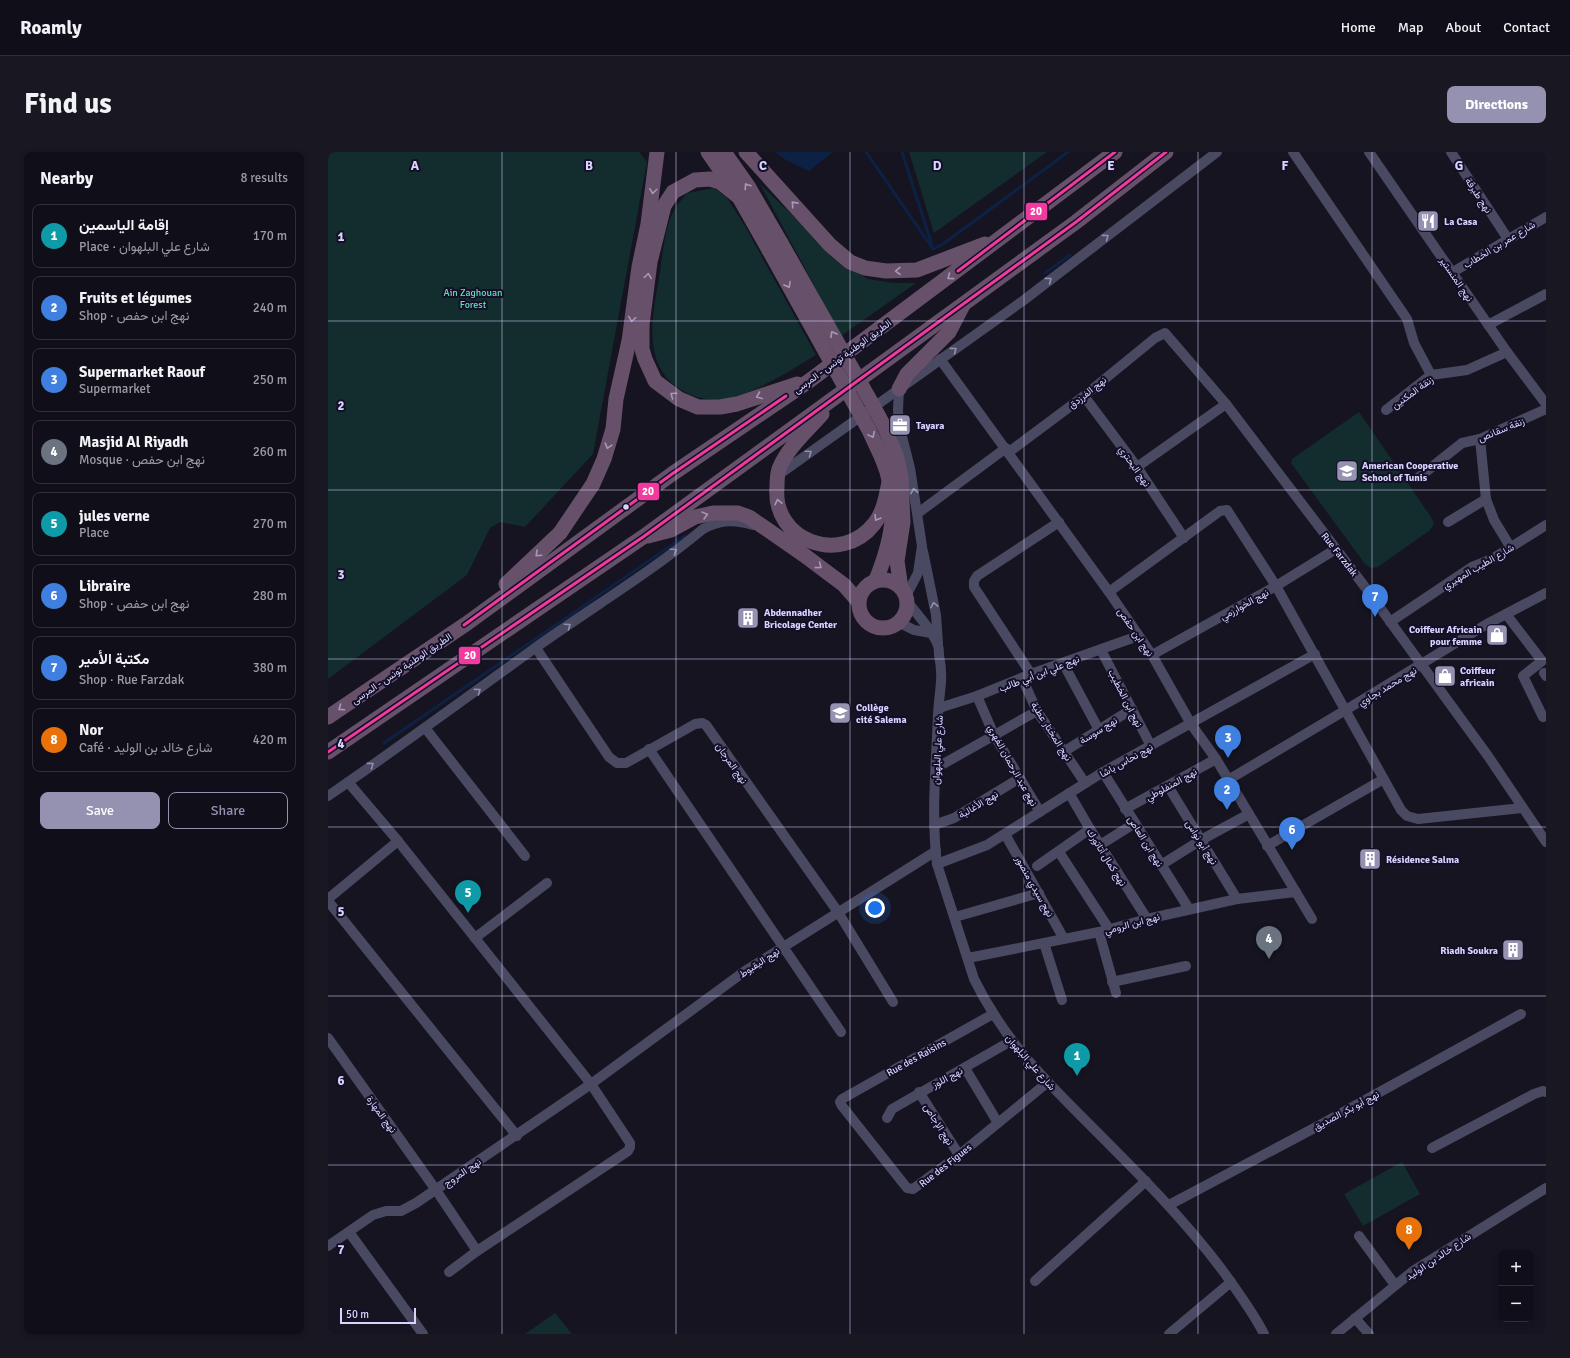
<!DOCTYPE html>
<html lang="en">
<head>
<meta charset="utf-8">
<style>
  body { margin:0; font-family:Signika,Vazirmatn,sans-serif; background:#191822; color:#f1f3f6 }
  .controls { position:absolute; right:12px; bottom:12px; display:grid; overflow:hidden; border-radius:8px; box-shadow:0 2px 6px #0003 }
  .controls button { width:36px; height:36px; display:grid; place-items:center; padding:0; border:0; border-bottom:1px solid #302f38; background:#100f19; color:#f1f3f6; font:20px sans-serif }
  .scale { position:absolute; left:12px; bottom:10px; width:76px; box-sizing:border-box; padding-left:4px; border:2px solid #d9d4ff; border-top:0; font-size:11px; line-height:14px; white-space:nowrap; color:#d9d4ff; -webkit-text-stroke:3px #130f26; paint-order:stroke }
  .you { position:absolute; left:547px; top:756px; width:14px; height:14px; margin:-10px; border:3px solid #fff; border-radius:50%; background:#1a73e8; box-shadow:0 0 0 6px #1a73e833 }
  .badge { display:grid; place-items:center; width:26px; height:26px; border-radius:50%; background:#9591b1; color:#fff; font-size:13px; font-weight:700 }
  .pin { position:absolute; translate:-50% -33px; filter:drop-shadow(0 1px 2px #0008) }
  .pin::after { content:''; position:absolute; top:21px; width:14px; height:12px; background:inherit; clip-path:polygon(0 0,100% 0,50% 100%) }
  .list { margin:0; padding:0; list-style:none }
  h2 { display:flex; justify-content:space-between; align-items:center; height:52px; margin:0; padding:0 16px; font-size:17px }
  h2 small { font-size:13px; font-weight:400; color:#9c9ca2 }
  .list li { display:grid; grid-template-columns:26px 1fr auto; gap:12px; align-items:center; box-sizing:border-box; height:64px; margin:0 8px 8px; padding:0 8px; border:1px solid #302f38; border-radius:8px }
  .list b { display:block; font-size:15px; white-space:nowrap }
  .list p { margin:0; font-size:13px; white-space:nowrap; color:#9c9ca2 }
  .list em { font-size:13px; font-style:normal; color:#9c9ca2 }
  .actions { display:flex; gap:8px; padding:12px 16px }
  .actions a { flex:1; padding:9px 0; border:1px solid #9591b1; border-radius:8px; text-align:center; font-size:14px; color:#9591b1 }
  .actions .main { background:#9591b1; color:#fff }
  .map { position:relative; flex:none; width:1218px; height:1182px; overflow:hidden; border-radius:8px }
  header { display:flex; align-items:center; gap:24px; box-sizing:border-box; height:56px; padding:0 20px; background:#100f19; border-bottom:1px solid #302f38 }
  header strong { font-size:19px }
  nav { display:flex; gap:22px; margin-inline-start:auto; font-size:14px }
  .intro { display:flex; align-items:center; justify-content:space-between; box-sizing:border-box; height:96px; padding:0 24px }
  h1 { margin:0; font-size:28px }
  .button { padding:10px 18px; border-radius:8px; background:#9591b1; color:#fff; font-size:14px; font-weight:700 }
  main { display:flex; gap:24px; padding:0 24px }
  aside { flex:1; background:#100f19; border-radius:8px; box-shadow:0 2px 6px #0003 }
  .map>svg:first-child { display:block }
  .green { fill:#132c2d }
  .water { fill:#0d2144 }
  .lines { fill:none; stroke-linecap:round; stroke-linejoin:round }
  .stream { stroke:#0d2144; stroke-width:3 }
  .minor { stroke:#4a4962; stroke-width:10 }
  .highway { stroke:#67516a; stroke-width:15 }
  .highway-bridge { stroke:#67516a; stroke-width:15 }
  .bus-1-casing { stroke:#130f26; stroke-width:6 }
  .bus-1 { stroke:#f13a9d; stroke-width:3 }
  .oneway { stroke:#a699bc }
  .oneway2 { stroke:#928eb0 }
  .grid { fill:none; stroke:#d9d4ff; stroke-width:1; stroke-opacity:0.55 }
  .bus-dot { fill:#d9d4ff; stroke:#130f26; stroke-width:1.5 }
  .labels { text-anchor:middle; stroke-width:4; stroke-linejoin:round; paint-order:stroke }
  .street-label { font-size:10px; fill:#d9d4ff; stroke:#130f26 }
  .poi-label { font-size:10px; font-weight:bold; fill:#d9d4ff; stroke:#130f26; text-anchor:start }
  .park-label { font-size:10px; fill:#5fe0c0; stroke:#130f26 }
  .grid-label { font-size:13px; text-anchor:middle; font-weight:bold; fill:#d9d4ff; stroke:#130f26; stroke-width:4; stroke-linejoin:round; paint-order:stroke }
  .line-badge { stroke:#130f26; stroke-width:1.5 }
  .badge-label { font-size:11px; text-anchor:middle; font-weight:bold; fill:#fff }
</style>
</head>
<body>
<header>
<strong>Roamly</strong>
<nav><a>Home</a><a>Map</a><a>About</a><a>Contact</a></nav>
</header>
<div class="intro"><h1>Find us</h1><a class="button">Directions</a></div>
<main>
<aside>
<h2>Nearby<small>8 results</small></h2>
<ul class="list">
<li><span class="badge" style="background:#0f9aa8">1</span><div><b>إقامة الياسمين</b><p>Place · شارع علي البلهوان</p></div><em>170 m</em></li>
<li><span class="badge" style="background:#3f7fe0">2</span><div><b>Fruits et légumes</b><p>Shop · نهج ابن حفص</p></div><em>240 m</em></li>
<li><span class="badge" style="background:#3f7fe0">3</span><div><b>Supermarket Raouf</b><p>Supermarket</p></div><em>250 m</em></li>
<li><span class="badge" style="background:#6b7280">4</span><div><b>Masjid Al Riyadh</b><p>Mosque · نهج ابن حفص</p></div><em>260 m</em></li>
<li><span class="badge" style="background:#0f9aa8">5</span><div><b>jules verne</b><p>Place</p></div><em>270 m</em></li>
<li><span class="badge" style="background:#3f7fe0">6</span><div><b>Libraire</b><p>Shop · نهج ابن حفص</p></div><em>280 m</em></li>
<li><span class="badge" style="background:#3f7fe0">7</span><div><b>مكتبة الأمير</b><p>Shop · Rue Farzdak</p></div><em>380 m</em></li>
<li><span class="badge" style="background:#e8710a">8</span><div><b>Nor</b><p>Café · شارع خالد بن الوليد</p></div><em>420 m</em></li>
</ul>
<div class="actions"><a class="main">Save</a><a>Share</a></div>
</aside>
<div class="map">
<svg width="1218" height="1182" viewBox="0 0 1218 1182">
  <rect width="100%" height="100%" fill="#161421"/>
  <g class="green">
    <path d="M0,0H311L319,10L265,302L197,375L172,370L162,376L139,423L0,527Z"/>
    <path d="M581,0H719L606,81Z"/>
    <path d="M432,32L518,114L540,127L565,131H588L513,184Z"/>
    <path d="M386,36L399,46L417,74L488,203C461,219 436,236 407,245C391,250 371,248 357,240C315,218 323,170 330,132C334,110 336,73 348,55C351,50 356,45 359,41Z"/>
    <path d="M1031,260L1103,365L1106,372L1102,378L1050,415L1043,416L1037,412L963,311L964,307Z"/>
    <path d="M1074,1010L1092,1042L1035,1074L1016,1042Z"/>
    <path d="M227,1161L244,1182H197Z"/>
  </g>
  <path class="water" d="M447,0H505L481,19L458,8Z"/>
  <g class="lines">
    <g class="stream">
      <path d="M538,0L605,97"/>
      <path d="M574,0L604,93"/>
      <path d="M605,97L615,92L740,0"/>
      <path d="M717,121L742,103"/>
      <path d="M56,591L357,384"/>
    </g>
    <g class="minor">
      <path d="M965,0L1079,167L1086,191L1103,223"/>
      <path d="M1041,0L1179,200L1218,252"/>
      <path d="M1123,0L1180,87"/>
      <path d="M1125,120L1218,65"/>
      <path d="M1160,173L1218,142"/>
      <path d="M612,207L781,440L824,503L863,572L888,607L984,767"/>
      <path d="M571,237L570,258L571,273L582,316L594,394L590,421L578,444"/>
      <path d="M756,244L809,315L856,386"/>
      <path d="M1058,258L1103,223L1139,218L1179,200"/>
      <path d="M1152,287L1158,347L1166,368L1183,396"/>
      <path d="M681,300L756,244L827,186L837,181L898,252L1037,435L1160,604L1218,690"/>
      <path d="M809,315L898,252"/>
      <path d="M449,324L696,148L889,0"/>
      <path d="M1090,326L1134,291L1152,287L1218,257"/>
      <path d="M590,361L678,296"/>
      <path d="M1120,370L1158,347"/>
      <path d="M595,399L608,463L610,492"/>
      <path d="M781,440L892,359L899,358L948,434L1073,658L1079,664L1090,667L1194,656"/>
      <path d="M579,449C589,463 602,475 609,491C611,495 611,499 611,503C616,527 611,540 610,563C608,613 603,663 609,712L646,827C674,884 710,921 754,965C803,1014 853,1063 895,1119C909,1139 925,1160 936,1182"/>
      <path d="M1178,462L1214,509L1195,524L1215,565"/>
      <path d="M570,470L586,478L603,481"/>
      <path d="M1062,470L1144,415L1164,407L1218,373"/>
      <path d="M208,496L281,605L289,611H298L367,572L374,571L378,573L510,760L565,850"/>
      <path d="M773,498L823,594"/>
      <path d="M824,503L948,434L1008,397"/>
      <path d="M735,511L771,578"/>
      <path d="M1216,521L1218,524"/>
      <path d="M703,522L646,435V429L649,424L731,370"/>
      <path d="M694,526L709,559L757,631"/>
      <path d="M649,544L666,583L712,660"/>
      <path d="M611,556L649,544L703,522L810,484"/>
      <path d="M98,577L197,704"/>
      <path d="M321,597L513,880"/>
      <path d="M737,599L804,557"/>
      <path d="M608,616L709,559"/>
      <path d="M775,620L861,757"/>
      <path d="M900,628L1016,559L1159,472L1218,441"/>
      <path d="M20,630L70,689L263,932L302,991V995L300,999L149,1099L121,1120"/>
      <path d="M840,634L909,747"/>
      <path d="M741,641L762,677L819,767"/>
      <path d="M0,644C70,596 138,546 207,496C263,456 322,421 375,377C392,368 406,367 425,373"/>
      <path d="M797,657L888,607"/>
      <path d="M606,673L626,666L692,626"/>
      <path d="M677,682L736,787"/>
      <path d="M772,693L807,671"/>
      <path d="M939,694L1054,628"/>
      <path d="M731,700L781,777"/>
      <path d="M609,712L659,693L775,620L987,502"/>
      <path d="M833,713L873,688L921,662"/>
      <path d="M709,714L762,677"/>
      <path d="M0,747L70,689"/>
      <path d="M0,749L189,984"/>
      <path d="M627,765L711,741"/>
      <path d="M771,780L788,841"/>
      <path d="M147,786L219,731"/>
      <path d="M716,791L734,848"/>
      <path d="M640,806L771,780L819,767L909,747L968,740"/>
      <path d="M784,830L858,814"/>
      <path d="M665,862L514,947L512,950L514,954L579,1036L585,1037L631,1003L720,930"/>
      <path d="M0,886L108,1038L149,1099"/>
      <path d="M637,916L670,971"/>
      <path d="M591,940L631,1003"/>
      <path d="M559,966L564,957L683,889"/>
      <path d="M1104,996L1206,942L1215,939L1218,940"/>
      <path d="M841,1053L992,973L1193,862"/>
      <path d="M21,1080L95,1182"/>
      <path d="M1031,1084L1067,1133"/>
      <path d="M0,1094L45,1063L58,1059H73L88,1051L263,932L417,819L608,699"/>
      <path d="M707,1129L818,1029"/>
      <path d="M1027,1166L1041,1182"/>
      <path d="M841,1182L903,1130"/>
      <path d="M1008,1182L1085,1119L1218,1036"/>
    </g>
    <g class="highway">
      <path d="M380,0L411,45L441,98"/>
      <path d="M396,0L420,34L453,91"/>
      <path d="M418,0L502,93L522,110L537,116L558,119L589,118L657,92"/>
      <path d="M411,45L392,30L382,27L367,28L345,40L336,54L322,110L314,173V197L317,207L327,229L351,247L370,255H392L409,252L469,232"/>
      <path d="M571,237L579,222L621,180L635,153"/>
      <path d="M494,262C479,279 459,296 451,317C449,323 449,328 449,335C444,389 513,414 546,372C556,360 558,344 561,330"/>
      <path d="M568,303L573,324L575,370L569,409L573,436"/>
      <path d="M320,384L343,378L367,365L385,361H410L421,365L476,403L516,433L530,449"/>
      <circle cx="555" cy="452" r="24"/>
      <path d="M548,428C565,386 572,349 554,306"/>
      <path d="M178,432L232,381L265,332L276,307L285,277L288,247L301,189L311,115L320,72L329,0"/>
      <path d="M0,565L138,472L344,322L481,229L787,0"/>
      <path d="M0,600L315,385L748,70L838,0"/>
    </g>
    <g class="highway-bridge">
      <path d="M453,91L543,250L557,276L568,303"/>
      <path d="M441,98L541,278L554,306"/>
    </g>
    <g class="bus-1-casing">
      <g id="bus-1">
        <path d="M630,119L787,0"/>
        <path d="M136,473L344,322L458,244"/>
        <path d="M0,600L315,385L748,70L838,0"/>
      </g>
    </g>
    <use href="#bus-1" class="bus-1"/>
  </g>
  <defs><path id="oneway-chevron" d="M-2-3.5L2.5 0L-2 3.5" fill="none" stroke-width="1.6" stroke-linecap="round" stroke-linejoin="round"/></defs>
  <g class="oneway">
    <use href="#oneway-chevron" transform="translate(419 34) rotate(-123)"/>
    <use href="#oneway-chevron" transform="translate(325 39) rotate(97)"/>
    <use href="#oneway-chevron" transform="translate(466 52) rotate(-132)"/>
    <use href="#oneway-chevron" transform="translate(570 119) rotate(179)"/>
    <use href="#oneway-chevron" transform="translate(320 124) rotate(-82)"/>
    <use href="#oneway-chevron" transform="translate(622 125) rotate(143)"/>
    <use href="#oneway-chevron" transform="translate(460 133) rotate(61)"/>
    <use href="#oneway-chevron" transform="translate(304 167) rotate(98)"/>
    <use href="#oneway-chevron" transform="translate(505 182) rotate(-120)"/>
    <use href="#oneway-chevron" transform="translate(345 243) rotate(-145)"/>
    <use href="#oneway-chevron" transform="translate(431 244) rotate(158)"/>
    <use href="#oneway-chevron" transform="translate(544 283) rotate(62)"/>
    <use href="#oneway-chevron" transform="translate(280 294) rotate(107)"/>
    <use href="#oneway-chevron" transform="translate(450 350) rotate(-103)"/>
    <use href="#oneway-chevron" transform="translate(377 363) rotate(-15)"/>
    <use href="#oneway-chevron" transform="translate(549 366) rotate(121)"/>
    <use href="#oneway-chevron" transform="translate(210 402) rotate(137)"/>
    <use href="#oneway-chevron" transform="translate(491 414) rotate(37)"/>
    <use href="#oneway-chevron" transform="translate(13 556) rotate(146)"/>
  </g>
  <g class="oneway2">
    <use href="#oneway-chevron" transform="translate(778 85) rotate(-37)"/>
    <use href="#oneway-chevron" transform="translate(721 128) rotate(-37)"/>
    <use href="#oneway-chevron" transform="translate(626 198) rotate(-36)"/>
    <use href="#oneway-chevron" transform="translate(481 301) rotate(-35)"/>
    <use href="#oneway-chevron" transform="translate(586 339) rotate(-100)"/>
    <use href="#oneway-chevron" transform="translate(346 399) rotate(-35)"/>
    <use href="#oneway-chevron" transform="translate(606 453) rotate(-102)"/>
    <use href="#oneway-chevron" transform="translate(240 474) rotate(-35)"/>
    <use href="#oneway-chevron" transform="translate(150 539) rotate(-36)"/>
    <use href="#oneway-chevron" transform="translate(43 613) rotate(-36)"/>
  </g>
  <path class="grid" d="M174,0V1182M348,0V1182M522,0V1182M696,0V1182M870,0V1182M1044,0V1182M0,169H1218M0,338H1218M0,507H1218M0,675H1218M0,844H1218M0,1013H1218"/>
  <defs>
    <g id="restaurant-square" transform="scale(1.15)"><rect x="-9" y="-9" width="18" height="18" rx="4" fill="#9591b1" stroke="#130f26"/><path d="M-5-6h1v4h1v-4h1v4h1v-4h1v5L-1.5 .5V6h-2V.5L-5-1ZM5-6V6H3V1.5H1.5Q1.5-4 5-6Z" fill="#fff"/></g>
    <g id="office-square" transform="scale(1.15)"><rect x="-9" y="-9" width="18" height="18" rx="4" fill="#9591b1" stroke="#130f26"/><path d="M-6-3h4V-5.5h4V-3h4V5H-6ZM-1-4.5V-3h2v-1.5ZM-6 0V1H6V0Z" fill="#fff"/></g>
    <g id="school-square" transform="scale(1.15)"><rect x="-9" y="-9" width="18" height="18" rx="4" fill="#9591b1" stroke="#130f26"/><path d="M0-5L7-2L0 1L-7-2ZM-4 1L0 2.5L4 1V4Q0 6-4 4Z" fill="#fff"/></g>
    <g id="building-square" transform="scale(1.15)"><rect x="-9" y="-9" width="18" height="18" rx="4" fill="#9591b1" stroke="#130f26"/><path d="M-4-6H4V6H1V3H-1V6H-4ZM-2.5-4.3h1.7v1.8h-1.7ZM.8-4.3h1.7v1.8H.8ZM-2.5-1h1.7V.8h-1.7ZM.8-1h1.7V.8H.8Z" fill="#fff"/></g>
    <g id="shop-square" transform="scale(1.15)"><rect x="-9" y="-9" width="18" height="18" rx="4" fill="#9591b1" stroke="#130f26"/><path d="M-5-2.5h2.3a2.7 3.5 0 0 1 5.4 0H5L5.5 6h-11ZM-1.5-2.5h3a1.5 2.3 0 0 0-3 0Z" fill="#fff"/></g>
  </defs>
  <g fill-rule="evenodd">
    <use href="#restaurant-square" x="1100" y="69"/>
    <use href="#office-square" x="572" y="273"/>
    <use href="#school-square" x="1019" y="319"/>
    <use href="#building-square" x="420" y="466"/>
    <use href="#shop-square" x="1169" y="483"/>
    <use href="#shop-square" x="1117" y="524"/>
    <use href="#school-square" x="512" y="561"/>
    <use href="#building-square" x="1042" y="707"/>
    <use href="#building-square" x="1185" y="798"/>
  </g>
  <circle class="bus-dot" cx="298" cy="355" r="3.5"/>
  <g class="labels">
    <g class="street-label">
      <text transform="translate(1151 43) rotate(57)" y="4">نهج طبرقة</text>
      <text transform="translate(1171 92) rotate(-31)" y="4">شارع عمر بن الخطاب</text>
      <text transform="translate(1129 127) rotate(56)" y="4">نهج المنستير</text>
      <text transform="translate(514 204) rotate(-36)" y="4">الطريق الوطنية تونس - المرسى</text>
      <text transform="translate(759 240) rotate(-38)" y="4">نهج الفرزدق</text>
      <text transform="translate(1084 240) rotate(-36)" y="4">زنقة المكنين</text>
      <text transform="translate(1173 277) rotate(-22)" y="4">زنقة سقانص</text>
      <text transform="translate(807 314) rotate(55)" y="4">نهج البحتري</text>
      <text transform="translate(1012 402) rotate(52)" y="4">Rue Farzdak</text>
      <text transform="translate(1150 414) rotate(-30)" y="4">شارع الطيب المهيري</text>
      <text transform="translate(916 452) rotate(-29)" y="4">نهج الخوارزمي</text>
      <text transform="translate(808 480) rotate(56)" y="4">نهج ابن حفص</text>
      <text transform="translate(73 516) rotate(-34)" y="4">الطريق الوطنية تونس - المرسى</text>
      <text transform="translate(711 521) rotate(-21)" y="4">نهج علي ابن أبي طالب</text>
      <text transform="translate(1059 534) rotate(-31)" y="4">نهج محمد بجاوي</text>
      <text transform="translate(798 546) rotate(63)" y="4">نهج ابن الخطيب</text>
      <text transform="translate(770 578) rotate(-32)" y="4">نهج سوسة</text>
      <text transform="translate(724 579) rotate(58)" y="4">نهج المختار عطية</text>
      <text transform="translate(609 598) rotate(-87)" y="4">شارع علي البلهوان</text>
      <text transform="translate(798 608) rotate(-29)" y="4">نهج نحاس باشا</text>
      <text transform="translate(404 611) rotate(55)" y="4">نهج المرجان</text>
      <text transform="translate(685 613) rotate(61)" y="4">نهج عبد الرحمان الفهري</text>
      <text transform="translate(843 632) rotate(-29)" y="4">نهج المنفلوطي</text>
      <text transform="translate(650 652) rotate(-31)" y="4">نهج الأغالبة</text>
      <text transform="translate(818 689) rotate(58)" y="4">نهج ابن العاص</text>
      <text transform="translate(874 690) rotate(58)" y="4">نهج أبو نواس</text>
      <text transform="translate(779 705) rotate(58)" y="4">نهج كمال أتاتورك</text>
      <text transform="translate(707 734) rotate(61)" y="4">نهج سيدي منصور</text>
      <text transform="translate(804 771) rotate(-15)" y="4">نهج ابن الرومي</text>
      <text transform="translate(431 810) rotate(-33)" y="4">نهج اليقبوط</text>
      <text transform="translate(588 905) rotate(-29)" y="4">Rue des Raisins</text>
      <text transform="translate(703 910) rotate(49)" y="4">شارع علي البلهوان</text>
      <text transform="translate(619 925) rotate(-28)" y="4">نهج اللوز</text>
      <text transform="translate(1018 958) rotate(-28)" y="4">نهج أبو بكر الصديق</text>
      <text transform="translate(54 962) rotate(54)" y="4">نهج المهارة</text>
      <text transform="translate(611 972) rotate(58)" y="4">نهج الإجاص</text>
      <text transform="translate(617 1013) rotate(-38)" y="4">Rue des Figues</text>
      <text transform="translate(134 1020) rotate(-34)" y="4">نهج المروج</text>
      <text transform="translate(1110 1104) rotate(-34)" y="4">شارع خالد بن الوليد</text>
    </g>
    <g class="poi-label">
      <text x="1116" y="73">La Casa</text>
      <text x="588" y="277">Tayara</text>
      <text x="1034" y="317">American Cooperative<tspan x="1034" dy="12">School of Tunis</tspan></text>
      <text x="436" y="464">Abdennadher<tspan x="436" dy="12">Bricolage Center</tspan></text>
      <text x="1154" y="481" text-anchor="end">Coiffeur Africain<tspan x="1154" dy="12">pour femme</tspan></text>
      <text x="1132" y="522">Coiffeur<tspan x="1132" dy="12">africain</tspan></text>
      <text x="528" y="559">Collège<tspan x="528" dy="12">cité Salema</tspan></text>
      <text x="1058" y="711">Résidence Salma</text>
      <text x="1170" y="802" text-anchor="end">Riadh Soukra</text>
    </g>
    <g class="park-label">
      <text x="145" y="144">Ain Zaghouan<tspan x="145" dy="12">Forest</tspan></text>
    </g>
  </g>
  <g class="grid-label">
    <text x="87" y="18">A</text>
    <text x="261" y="18">B</text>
    <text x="435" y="18">C</text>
    <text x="609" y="18">D</text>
    <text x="783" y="18">E</text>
    <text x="957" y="18">F</text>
    <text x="1131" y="18">G</text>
    <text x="13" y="89">1</text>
    <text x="13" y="258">2</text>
    <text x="13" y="427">3</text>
    <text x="13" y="596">4</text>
    <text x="13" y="764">5</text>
    <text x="13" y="933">6</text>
    <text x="13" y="1102">7</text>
  </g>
  <g class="line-badge">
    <rect x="697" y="50" width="23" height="19" rx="4" fill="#f13a9d"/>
    <rect x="309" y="330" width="23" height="19" rx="4" fill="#f13a9d"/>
    <rect x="130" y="494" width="23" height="19" rx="4" fill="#f13a9d"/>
  </g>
  <g class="badge-label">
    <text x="708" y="63">20</text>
    <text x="320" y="343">20</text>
    <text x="142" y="507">20</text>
  </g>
</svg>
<div class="controls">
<button>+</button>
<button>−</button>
</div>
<div class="scale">50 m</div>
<div class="you"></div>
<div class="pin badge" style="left:749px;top:924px;background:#0f9aa8">1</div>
<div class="pin badge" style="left:899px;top:658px;background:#3f7fe0">2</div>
<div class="pin badge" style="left:900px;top:606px;background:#3f7fe0">3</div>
<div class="pin badge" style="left:941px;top:807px;background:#6b7280">4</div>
<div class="pin badge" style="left:140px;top:761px;background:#0f9aa8">5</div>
<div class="pin badge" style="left:964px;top:698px;background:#3f7fe0">6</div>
<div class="pin badge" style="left:1047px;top:465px;background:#3f7fe0">7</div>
<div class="pin badge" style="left:1081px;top:1098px;background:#e8710a">8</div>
</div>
</main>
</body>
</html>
